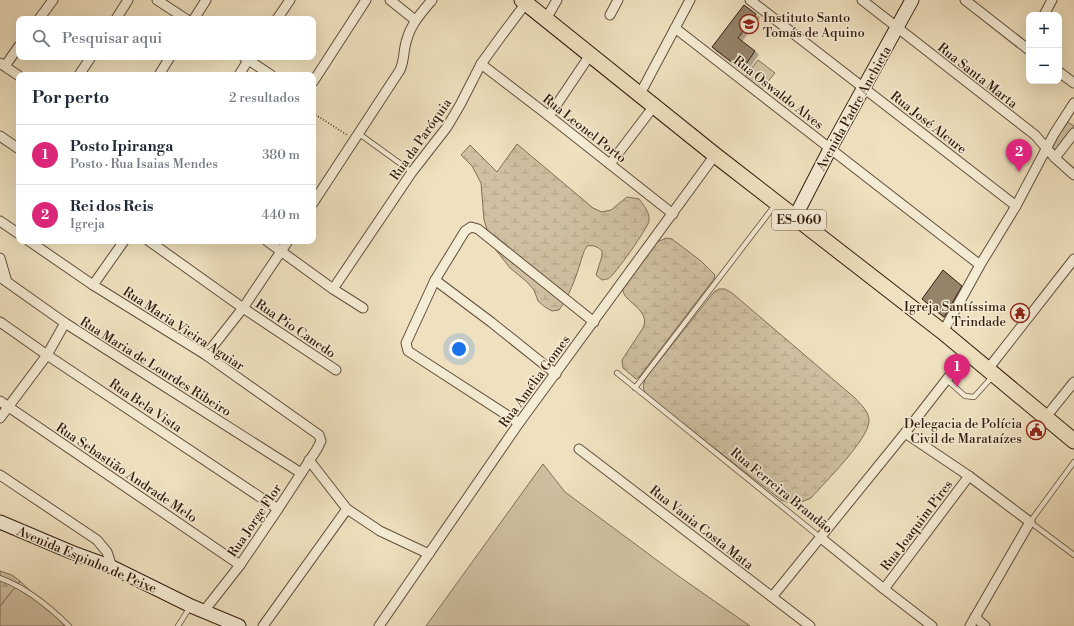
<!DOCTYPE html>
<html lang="pt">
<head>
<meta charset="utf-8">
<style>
  body { margin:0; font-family:"Libre Bodoni",serif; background:#f2f2f3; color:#1f2937 }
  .controls { position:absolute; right:12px; top:12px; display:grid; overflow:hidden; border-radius:8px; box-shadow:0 4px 16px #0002 }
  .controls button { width:36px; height:36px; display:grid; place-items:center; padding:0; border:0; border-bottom:1px solid #e0e1e3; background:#fff; color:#1f2937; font:20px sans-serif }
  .you { position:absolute; left:459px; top:349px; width:14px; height:14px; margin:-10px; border:3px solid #fff; border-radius:50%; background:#1a73e8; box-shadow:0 0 0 6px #1a73e833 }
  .badge { display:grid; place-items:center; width:26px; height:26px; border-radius:50%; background:#db2777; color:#fff; font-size:13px; font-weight:700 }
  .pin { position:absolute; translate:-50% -33px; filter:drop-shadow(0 1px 2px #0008) }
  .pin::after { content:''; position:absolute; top:21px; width:14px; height:12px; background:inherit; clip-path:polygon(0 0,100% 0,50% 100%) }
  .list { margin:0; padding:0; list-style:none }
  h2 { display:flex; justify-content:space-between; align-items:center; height:52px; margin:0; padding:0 16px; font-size:17px }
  h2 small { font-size:13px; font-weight:400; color:#747a83 }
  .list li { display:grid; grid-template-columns:26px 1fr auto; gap:12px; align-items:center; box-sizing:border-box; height:60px; padding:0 16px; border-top:1px solid #e0e1e3 }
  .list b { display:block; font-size:15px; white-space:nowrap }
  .list p { margin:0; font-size:13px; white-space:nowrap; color:#747a83 }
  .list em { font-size:13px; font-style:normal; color:#747a83 }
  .icon { flex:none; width:22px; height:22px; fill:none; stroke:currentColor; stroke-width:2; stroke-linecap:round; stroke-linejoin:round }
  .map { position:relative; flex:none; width:1074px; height:626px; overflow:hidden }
  .search { position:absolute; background:#fff; box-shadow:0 4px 16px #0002; left:16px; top:16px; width:300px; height:44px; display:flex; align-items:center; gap:10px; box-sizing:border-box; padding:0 14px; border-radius:8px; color:#747a83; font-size:15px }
  .panel { position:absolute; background:#fff; box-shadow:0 4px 16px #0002; left:16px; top:72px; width:300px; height:172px; border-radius:8px }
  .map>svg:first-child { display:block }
  .grass { fill:#cfc0a1; stroke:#816e58 }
  .forest { fill:url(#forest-firs); stroke:#816e58 }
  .wetland { fill:url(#wetland-marsh); stroke:#816e58 }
  .park { fill:url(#park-tufts); stroke:#816e58 }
  .building { fill:#95836b; stroke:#331d10; filter:url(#shadow) }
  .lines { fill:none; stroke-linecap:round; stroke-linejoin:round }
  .lane-casing { stroke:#624e3c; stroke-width:6 }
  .street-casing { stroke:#624e3c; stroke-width:11 }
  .secondary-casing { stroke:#331d10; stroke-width:15 }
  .primary-casing { stroke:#331d10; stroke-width:17 }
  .path { stroke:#331d10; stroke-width:1.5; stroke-dasharray:1 2; stroke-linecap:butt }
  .lane { stroke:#f5ecd5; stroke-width:4.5 }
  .street { stroke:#f5ecd5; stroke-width:9 }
  .secondary { stroke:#f5ecd5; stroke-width:13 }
  .primary { stroke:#efe1bf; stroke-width:15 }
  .labels { text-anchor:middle; stroke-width:3; stroke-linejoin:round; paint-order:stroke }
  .shield { fill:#f5ecd5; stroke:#6d5b4b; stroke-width:1 }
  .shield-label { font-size:12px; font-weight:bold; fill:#331d10 }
  .poi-label { font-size:13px; fill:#331d10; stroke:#f5ecd5; text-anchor:end }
  .street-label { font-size:13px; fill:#331d10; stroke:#f5ecd5 }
</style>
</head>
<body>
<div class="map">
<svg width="1074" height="626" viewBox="0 0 1074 626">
  <defs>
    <pattern id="forest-firs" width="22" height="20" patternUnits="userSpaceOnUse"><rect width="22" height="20" fill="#cfc0a1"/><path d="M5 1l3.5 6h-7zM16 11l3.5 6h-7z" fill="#b2a58a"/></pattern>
    <pattern id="wetland-marsh" width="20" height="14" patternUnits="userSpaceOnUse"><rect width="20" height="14" fill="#cfc0a1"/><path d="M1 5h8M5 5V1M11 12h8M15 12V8" fill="none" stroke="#b2a58a"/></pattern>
    <pattern id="park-tufts" width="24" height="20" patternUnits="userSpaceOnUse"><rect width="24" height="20" fill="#cfc0a1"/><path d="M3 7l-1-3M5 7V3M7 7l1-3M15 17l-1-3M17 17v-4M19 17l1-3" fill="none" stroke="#b2a58a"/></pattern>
    <filter id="shadow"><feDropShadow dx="3.5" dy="3.5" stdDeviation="0" flood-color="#0004"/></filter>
  </defs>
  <rect width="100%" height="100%" fill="#efe1bf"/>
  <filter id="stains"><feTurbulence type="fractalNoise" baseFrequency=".005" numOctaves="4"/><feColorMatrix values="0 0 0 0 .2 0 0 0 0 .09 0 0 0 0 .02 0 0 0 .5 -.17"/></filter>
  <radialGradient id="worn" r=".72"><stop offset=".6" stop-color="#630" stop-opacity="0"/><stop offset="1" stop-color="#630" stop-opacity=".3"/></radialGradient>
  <g class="grass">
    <path d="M758,60L775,73L760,91L745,77Z"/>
    <path d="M543,464L565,492L677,575L750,626H426Z"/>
    <path d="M20,581L58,617L65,626H0V606Z"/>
  </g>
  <path class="forest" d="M0,571L12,575L20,581L0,606Z"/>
  <g class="wetland">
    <path d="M517,144L593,208L602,212L611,210L627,197L639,199C644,206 650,212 649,221C648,228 614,276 608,279C607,279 602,280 602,280L596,275L602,256V251C597,246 593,245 587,246C583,252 582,258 580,264C575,280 569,296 559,310L552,311L545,307L538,301L534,290L526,281L510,268L492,245L484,220L481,183L472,166L461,155L470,145L497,172Z"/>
    <path d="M666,238L672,239L701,261L715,275L714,279L639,377L636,379L623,368L622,360L643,328C652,309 621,302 623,288L657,242Z"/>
    <path d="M719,289H725L732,293L855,398C861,405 869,411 869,421C869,439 824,483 811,498C800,503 793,505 781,500L654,401C645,393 641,391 645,379L714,292Z"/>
  </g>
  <path class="park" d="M1066,121L1074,126L1056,151L1051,145Z"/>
  <g class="building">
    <path d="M744,5L756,14L738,38L755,51L742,70L712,47Z"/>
    <path d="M943,270L962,286L944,317L922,299Z"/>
  </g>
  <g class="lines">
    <g class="lane-casing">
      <g id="lane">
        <path d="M358,133L412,172"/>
        <path d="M617,373L821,538"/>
        <path d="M947,380L965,396L974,397L993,376"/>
        <path d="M635,388L775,205"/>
        <path d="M1074,462L1030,522L1074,555"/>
        <path d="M0,578C27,588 49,606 69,626"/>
        <path d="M178,626L190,607"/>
      </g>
    </g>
    <g class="street-casing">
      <g id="street">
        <path d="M157,0L186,19"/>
        <path d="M390,0L415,20"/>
        <path d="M750,0L1016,206"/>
        <path d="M862,0L1035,135L1055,158L1074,175"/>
        <path d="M965,0L1029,50"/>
        <path d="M610,15L618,0"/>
        <path d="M1044,15L1052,0"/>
        <path d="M39,19L53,0"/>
        <path d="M116,19L128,0"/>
        <path d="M194,19L206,0"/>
        <path d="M277,19L290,0"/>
        <path d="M546,19L557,0"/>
        <path d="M675,28L980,265"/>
        <path d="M244,57L271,75"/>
        <path d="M0,63L19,76"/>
        <path d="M481,64L549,116L673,214"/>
        <path d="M5,66L19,46"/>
        <path d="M1059,72L1074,83"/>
        <path d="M79,75L91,57"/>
        <path d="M159,75L170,57"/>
        <path d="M239,75L250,57"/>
        <path d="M313,82L366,0"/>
        <path d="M640,94L690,0"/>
        <path d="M549,116L590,55"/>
        <path d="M0,136L19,149"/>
        <path d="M1055,158L1074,133"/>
        <path d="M610,164L654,106"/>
        <path d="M313,203L400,70C405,59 403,50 407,39C411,24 422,12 432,0"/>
        <path d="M0,221L19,234"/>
        <path d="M29,241L93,285L206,355L319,435L321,441L317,449L278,509L240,565L204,611"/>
        <path d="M149,241L243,308L336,370"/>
        <path d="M267,241L333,289L363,308"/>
        <path d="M0,258L7,282"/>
        <path d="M0,277L65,323L301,473"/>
        <path d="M435,280L491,322L556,374"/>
        <path d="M93,285L124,241"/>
        <path d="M333,289L412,172L447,127L460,105L481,64L502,35L526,3"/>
        <path d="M0,322L47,355L278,509"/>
        <path d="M943,332L980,265L1016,206L1054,134L1074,103"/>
        <path d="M206,355L243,308L288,241"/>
        <path d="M988,369L1074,259"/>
        <path d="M0,401L240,565"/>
        <path d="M0,418L47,355L65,323"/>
        <path d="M1045,418L1074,382"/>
        <path d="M519,423L408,351L406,343L435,280L465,231L471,227L478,229L594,322"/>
        <path d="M905,433L969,476L1030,522L970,626"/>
        <path d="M579,449L810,626"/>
        <path d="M0,475L97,540L107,552L112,567"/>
        <path d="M347,509L380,531L429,554"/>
        <path d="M821,538L884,589L932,626"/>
        <path d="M884,589L969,476"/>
        <path d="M772,597L905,433L968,352"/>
        <path d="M975,617L985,626"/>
        <path d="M263,626L347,509L309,460"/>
        <path d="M379,626L519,423L715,155"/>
      </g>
    </g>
    <g class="secondary-casing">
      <g id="secondary">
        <path d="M795,217L830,149L912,0"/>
        <path d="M0,522L71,552L112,567L191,606L239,626"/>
      </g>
    </g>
    <g class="primary-casing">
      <path id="primary" d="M522,0L715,155L943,332L1074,441"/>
    </g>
    <path class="path" d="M313,113L347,135"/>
    <use href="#lane" class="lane"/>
    <use href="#street" class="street"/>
    <use href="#secondary" class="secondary"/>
    <use href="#primary" class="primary"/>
  </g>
  <defs>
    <g id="school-ring" transform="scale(1)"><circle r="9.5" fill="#f5ecd5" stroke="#8f2418" stroke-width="1.5"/><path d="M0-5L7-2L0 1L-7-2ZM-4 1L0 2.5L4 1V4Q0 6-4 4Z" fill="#8f2418"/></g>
    <g id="temple-ring" transform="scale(1)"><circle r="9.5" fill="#f5ecd5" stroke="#8f2418" stroke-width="1.5"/><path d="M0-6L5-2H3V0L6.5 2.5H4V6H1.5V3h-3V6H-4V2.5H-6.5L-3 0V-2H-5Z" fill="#8f2418"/></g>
    <g id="civic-ring" transform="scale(1)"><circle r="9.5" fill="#f5ecd5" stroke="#8f2418" stroke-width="1.5"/><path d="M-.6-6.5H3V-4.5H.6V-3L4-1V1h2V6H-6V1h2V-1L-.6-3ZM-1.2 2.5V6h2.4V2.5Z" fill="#8f2418"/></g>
  </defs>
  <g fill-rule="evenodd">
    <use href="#school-ring" x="749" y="24"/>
    <use href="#temple-ring" x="1020" y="313"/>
    <use href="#civic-ring" x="1036" y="430"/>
  </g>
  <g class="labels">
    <rect class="shield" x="772" y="210" width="54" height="20" rx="3"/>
    <g class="shield-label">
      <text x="799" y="224">ES-060</text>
    </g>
    <g class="poi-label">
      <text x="763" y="22" text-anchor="start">Instituto Santo<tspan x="763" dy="15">Tomás de Aquino</tspan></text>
      <text x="1006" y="311">Igreja Santíssima<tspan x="1006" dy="15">Trindade</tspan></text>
      <text x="1022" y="428">Delegacia de Polícia<tspan x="1022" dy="15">Civil de Marataízes</tspan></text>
    </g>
    <g class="street-label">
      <text transform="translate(978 75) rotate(38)" y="5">Rua Santa Marta</text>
      <text transform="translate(779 92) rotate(38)" y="5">Rua Oswaldo Alves</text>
      <text transform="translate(853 108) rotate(-61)" y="5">Avenida Padre Anchieta</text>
      <text transform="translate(929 122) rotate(38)" y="5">Rua José Alcure</text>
      <text transform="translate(585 128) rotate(38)" y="5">Rua Leonel Porto</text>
      <text transform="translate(420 139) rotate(-55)" y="5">Rua da Paróquia</text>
      <text transform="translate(184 328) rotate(33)" y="5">Rua Maria Vieira Aguiar</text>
      <text transform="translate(296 328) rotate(34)" y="5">Rua Pio Canedo</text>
      <text transform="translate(156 366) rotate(32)" y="5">Rua Maria de Lourdes Ribeiro</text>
      <text transform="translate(534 381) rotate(-54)" y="5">Rua Amélia Gomes</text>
      <text transform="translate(146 405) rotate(34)" y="5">Rua Bela Vista</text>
      <text transform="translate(127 472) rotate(34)" y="5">Rua Sebastião Andrade Melo</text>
      <text transform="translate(782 490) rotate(39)" y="5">Rua Ferreira Brandão</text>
      <text transform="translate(254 520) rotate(-56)" y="5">Rua Jorge Flor</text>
      <text transform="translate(916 525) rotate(-53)" y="5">Rua Joaquim Pires</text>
      <text transform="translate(702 527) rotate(38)" y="5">Rua Vania Costa Mata</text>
      <text transform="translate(87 559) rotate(23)" y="5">Avenida Espinho de Peixe</text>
    </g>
  </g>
  <rect width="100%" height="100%" filter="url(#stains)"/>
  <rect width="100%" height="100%" fill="url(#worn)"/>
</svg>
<div class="controls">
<button>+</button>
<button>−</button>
</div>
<div class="you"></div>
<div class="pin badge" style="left:957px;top:387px">1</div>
<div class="pin badge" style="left:1019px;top:172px">2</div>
<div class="search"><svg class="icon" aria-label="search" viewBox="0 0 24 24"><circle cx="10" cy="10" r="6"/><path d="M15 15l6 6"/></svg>Pesquisar aqui</div>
<section class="panel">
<h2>Por perto<small>2 resultados</small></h2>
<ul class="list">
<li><span class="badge">1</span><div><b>Posto Ipiranga</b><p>Posto · Rua Isaias Mendes</p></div><em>380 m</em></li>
<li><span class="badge">2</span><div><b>Rei dos Reis</b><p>Igreja</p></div><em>440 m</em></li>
</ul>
</section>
</div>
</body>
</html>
